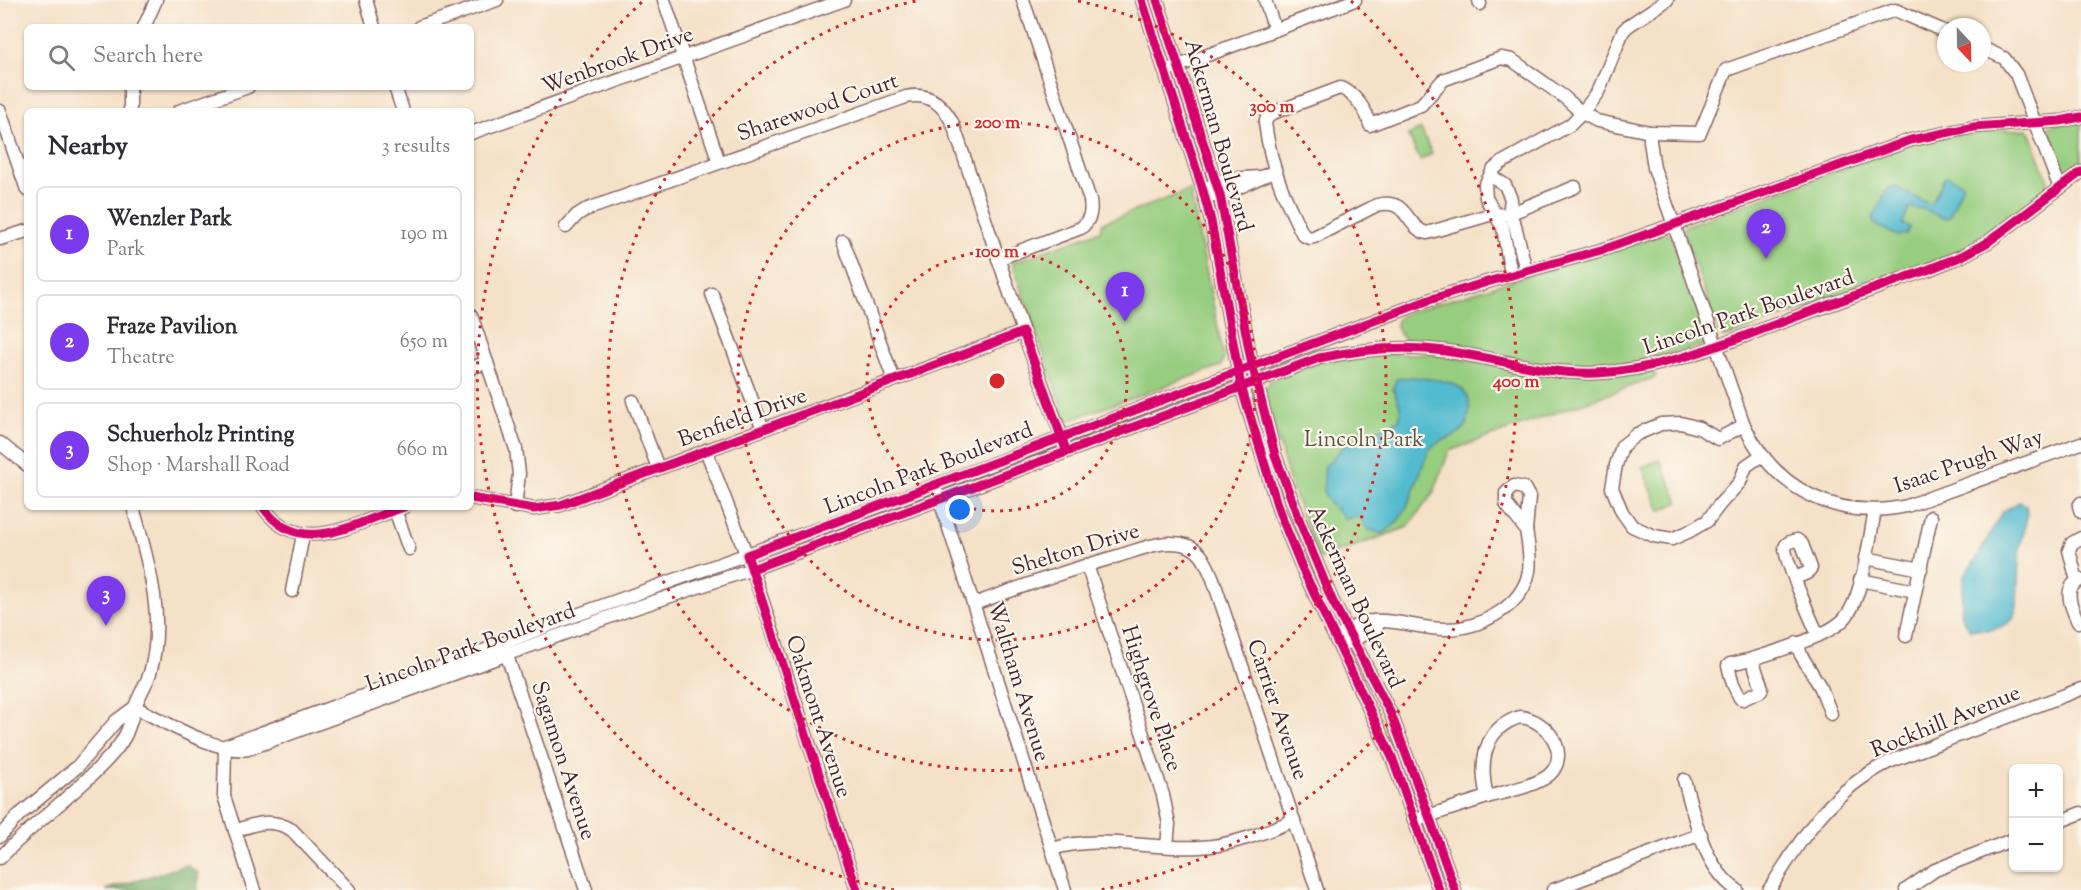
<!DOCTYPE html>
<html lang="en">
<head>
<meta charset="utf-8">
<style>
  body { margin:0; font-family:"Sorts Mill Goudy",serif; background:#f7f7f7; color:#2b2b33 }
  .controls { position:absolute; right:18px; bottom:18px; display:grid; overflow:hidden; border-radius:9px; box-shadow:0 2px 4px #0004 }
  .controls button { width:54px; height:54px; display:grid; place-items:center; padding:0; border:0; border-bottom:2px solid #e1e1e2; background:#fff; color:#2b2b33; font:30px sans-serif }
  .compass { position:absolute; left:1937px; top:18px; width:54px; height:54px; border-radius:50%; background:#fff; box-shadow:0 2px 4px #0004; rotate:158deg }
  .you { position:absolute; left:960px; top:510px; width:21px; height:21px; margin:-15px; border:4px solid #fff; border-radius:50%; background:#1a73e8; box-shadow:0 0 0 9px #1a73e833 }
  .badge { display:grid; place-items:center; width:39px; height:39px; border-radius:50%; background:#7c3aed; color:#fff; font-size:20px; font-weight:700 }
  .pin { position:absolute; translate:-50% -50px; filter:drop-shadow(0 2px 3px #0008) }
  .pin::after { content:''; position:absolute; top:32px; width:21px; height:18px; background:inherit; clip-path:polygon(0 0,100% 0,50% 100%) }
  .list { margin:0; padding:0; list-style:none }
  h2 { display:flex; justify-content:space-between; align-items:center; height:78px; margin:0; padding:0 24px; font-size:26px }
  h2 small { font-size:20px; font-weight:400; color:#7c7c81 }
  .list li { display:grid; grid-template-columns:39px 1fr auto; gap:18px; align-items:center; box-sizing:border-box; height:96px; margin:0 12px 12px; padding:0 12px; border:2px solid #e1e1e2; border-radius:9px }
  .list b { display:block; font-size:22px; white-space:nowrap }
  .list p { margin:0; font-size:20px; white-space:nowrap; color:#7c7c81 }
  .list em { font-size:20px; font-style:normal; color:#7c7c81 }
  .icon { flex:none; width:33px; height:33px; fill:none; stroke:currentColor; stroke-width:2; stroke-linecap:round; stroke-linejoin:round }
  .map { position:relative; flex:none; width:2081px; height:890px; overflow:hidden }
  .search { position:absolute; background:#fff; box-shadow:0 2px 4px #0004; left:24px; top:24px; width:450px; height:66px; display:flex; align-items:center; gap:15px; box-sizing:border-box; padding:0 21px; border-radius:9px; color:#7c7c81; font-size:22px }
  .panel { position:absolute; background:#fff; box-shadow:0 2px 4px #0004; left:24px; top:108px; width:450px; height:402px; border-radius:9px }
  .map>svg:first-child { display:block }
  .green { fill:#97cd7f; stroke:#707655; stroke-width:1.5 }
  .forest { fill:#79b06e; stroke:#62684c; stroke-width:1.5 }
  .water { fill:#52bbcf; stroke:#4e6d7d; stroke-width:1.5 }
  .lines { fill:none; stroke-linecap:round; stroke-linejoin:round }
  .minor-casing { stroke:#866362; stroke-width:15 }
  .minor { stroke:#fff; stroke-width:12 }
  .cycleway-casing { stroke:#fbf7ec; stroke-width:13 }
  .cycleway { stroke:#d6006c; stroke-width:9 }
  .ring { fill:none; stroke:#d62828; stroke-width:3; stroke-dasharray:3 6 }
  .labels { text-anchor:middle; stroke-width:4.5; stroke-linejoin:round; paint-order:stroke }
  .street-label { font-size:22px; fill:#4a1f2b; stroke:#fbf7ec }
  .park-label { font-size:22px; fill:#615344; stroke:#fbf7ec }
  .centre { fill:#d62828; stroke:#fbf7ec; stroke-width:3 }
  .ring-label { font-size:18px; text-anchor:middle; font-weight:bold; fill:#d62828; stroke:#fbf7ec; stroke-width:4.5; stroke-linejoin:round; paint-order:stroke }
</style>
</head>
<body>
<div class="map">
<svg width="2081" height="890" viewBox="0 0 2081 890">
  <rect width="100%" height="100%" fill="#fbf7ec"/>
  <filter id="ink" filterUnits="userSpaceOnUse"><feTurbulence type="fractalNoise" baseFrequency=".0167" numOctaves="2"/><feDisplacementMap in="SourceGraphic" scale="12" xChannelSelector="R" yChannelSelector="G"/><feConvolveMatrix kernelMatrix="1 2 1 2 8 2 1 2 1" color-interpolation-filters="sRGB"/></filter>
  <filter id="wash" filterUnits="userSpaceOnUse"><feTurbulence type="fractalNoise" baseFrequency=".008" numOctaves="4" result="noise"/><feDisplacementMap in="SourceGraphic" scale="24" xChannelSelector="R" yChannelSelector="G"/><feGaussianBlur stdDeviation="1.35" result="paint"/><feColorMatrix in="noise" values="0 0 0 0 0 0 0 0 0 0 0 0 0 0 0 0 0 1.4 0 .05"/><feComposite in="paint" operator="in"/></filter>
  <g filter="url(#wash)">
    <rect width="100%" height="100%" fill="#f5e1c8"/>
    <g class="green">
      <path d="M2081,121V166L2069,175H2065L2061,171L2048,135V129L2053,125Z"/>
      <path d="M1421,129L1432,154L1420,160L1408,135Z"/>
      <path d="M2027,129L2031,134L2050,187L2049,191L1994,233L1944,259L1730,336L1724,337L1720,335L1684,233L1685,226L1915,143L1968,132Z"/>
      <path d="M1190,190L1224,358L1221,366L1067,421L1012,263L1100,231L1102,223Z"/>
      <path d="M1666,233L1670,235L1674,244L1706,332L1708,341L1704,345L1635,364L1578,368L1414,344C1404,341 1389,327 1400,317C1403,314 1407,313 1410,312Z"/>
      <path d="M1360,354H1434L1515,369L1654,370L1656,377L1449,451L1434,492L1408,527L1319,559L1291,486L1264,392L1270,381L1320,362Z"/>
      <path d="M1660,460L1679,502L1660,511L1642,467Z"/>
    </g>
    <path class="forest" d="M187,865L198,873V890H106Z"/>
    <g class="water">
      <path d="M1948,176L1962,183V187L1949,217L1944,218L1920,208L1918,210L1910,207L1902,224L1910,227L1906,234L1898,236L1875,225L1873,218L1888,188L1895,187L1931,205L1944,178Z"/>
      <path d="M1413,377C1437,380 1474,379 1469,414C1468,422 1466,429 1459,433C1450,439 1438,440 1431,448C1427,452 1425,460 1423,465C1413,490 1407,521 1382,534L1367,529L1362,520L1356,516L1346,519L1329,503L1323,492L1325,466L1345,445L1399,420L1401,408L1393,389L1396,379Z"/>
      <path d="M2019,502L2026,505L2027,517L2019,553L2017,607L2013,619L2006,625L1990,630L1970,629L1964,622L1961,612L1964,575L1977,558L2002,512Z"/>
    </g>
  </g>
  <g filter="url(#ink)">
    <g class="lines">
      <g class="minor-casing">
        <g id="minor">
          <path d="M366,0L374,27"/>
          <path d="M664,0L719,162"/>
          <path d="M1142,0L1202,187L1211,221L1241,386L1279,511L1303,570L1392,757L1439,890"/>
          <path d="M1157,0L1220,195L1251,360L1275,455L1302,527L1332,600L1391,714L1429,816L1455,890"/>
          <path d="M1265,0L1275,30"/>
          <path d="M1479,0L1480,4"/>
          <path d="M144,27L156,0"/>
          <path d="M419,27L497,0"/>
          <path d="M1982,48L2004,58L2016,74L2060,188"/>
          <path d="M1173,68L1355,0"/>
          <path d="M395,87L403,111"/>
          <path d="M0,111L27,190"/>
          <path d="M130,111V87"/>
          <path d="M179,111L248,87"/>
          <path d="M1650,132V141L1654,168L1744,425C1775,490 1837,521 1907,506L2081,443"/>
          <path d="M471,133L844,0"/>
          <path d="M1491,176L1505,185L1511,199L1509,214L1515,225L1526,271"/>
          <path d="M1211,186L1227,179L1259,177"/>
          <path d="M1575,187L1509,214L1489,215L1427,233C1405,228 1409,197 1377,205L1314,237L1310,238L1303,235C1283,195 1271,168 1265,123L1267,118L1273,113L1340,88C1354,92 1367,111 1370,125L1421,105L1443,80L1501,58L1512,60L1564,97L1582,113L1597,121L1650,132L1700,133L1726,70L1895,10L1946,32"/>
          <path d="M1215,196C1238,191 1252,179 1274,172"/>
          <path d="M566,227L577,215L585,210L906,97C929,92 943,104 953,124L1023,332L1064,443"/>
          <path d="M0,239L27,231"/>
          <path d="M843,241L894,380"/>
          <path d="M998,259L1081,228C1090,220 1092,212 1090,200L1023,0"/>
          <path d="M1511,275L1503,228L1486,198L1485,185L1493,170L1501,163L1570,125L1582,113L1598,92L1623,31L1628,26L1667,0"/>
          <path d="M712,294L763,429"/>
          <path d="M471,315L516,449L519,474L515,507"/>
          <path d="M471,368L487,362"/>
          <path d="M633,401L658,468"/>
          <path d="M1744,425L1718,439L1699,428L1681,423L1661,424L1637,434L1622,446L1616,465L1612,488L1622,512L1632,526L1654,536L1672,539L1688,532L1707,521L1720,504L1740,482L1746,466L1762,455"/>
          <path d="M0,443L27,465"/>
          <path d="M706,450L752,569L857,890"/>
          <path d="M1514,486L1524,488L1529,497L1526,530L1506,504V493Z"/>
          <path d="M938,494L1065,890"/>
          <path d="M471,498L534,509L561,505L1023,332"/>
          <path d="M2081,503L2079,506L2081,512"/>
          <path d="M263,507C300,560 356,522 404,507"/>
          <path d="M395,510L409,549"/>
          <path d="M1865,558L1921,569"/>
          <path d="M1087,565L1163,795L1169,824L1167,846"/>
          <path d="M1795,578L1807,573L1811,568L1802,544L1797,540C1792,541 1787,542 1785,547C1782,553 1813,624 1818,635"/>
          <path d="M1860,580L1915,591"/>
          <path d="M2077,581L2069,550L2072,543L2081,538"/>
          <path d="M292,591L303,535"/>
          <path d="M974,604C1022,586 1069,570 1118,556C1139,550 1164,538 1186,545C1202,550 1207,565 1213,579L1317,890"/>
          <path d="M2078,622C2072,609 2061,586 2081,580"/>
          <path d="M1343,634C1351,629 1362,621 1372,621C1397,619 1420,629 1445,629C1479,629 1523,607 1529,571C1531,557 1528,543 1526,530"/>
          <path d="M1906,636L1931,517"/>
          <path d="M1347,643L1374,629L1381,621"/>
          <path d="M1797,643L1801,655L1821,688L1831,714"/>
          <path d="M504,647L586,890"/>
          <path d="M1752,659C1775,652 1830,636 1845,618C1863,597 1869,539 1875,511"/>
          <path d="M1752,659L1762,688L1761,691L1743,699L1740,698L1733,684L1728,666L1730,664Z"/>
          <path d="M135,707C163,721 218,754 248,749L623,612L752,569L1319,358C1361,349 1402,345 1445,351C1497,358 1546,375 1598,373C1662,370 1722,344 1782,322C1830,304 1879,287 1927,270L1962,256L1988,242L2081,172"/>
          <path d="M1520,717C1547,719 1572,754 1549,775C1536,786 1504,792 1487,797C1479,763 1483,728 1520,717Z"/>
          <path d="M225,746L418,676L571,617L840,521L1432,299L1487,282L1608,248L1911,140L1974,127L2060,121L2081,117"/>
          <path d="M225,746L224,796L254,890"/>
          <path d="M1684,780C1695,817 1703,867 1737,890"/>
          <path d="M1422,818L1487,797"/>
          <path d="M2058,822L2081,813"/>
          <path d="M235,831C256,823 272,818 292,830L349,890"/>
          <path d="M0,836L18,816L77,767L116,721L135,707"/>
          <path d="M1052,849C1100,834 1151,850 1200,847C1231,846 1266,832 1294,820"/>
          <path d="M0,858C36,820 80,791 114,752C128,735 129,726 135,707C139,695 146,685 150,673C166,616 148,562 133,507"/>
          <path d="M1553,890L1701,834"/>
          <path d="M1769,890C1804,835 1829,792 1889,762L2081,689"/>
          <path d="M1906,890L1935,870L2014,839"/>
        </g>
      </g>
      <use href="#minor" class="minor"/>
      <g class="cycleway-casing">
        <g id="cycleway">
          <path d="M1142,0L1202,187L1211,221L1241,386L1279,511L1303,570L1392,757L1439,890"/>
          <path d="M1157,0L1220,195L1251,360L1275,455L1302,527L1332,600L1391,714L1429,816L1455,890"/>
          <path d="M471,498L534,509L561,505L1023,332L1065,447"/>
          <path d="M263,507C300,560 356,522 404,507"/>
          <path d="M752,569L1319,358C1361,349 1402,345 1445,351C1497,358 1546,375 1598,373C1662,370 1722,344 1782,322C1830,304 1879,287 1927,270L1962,256L1988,242L2081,172"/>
          <path d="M857,890L747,555L1432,299L1487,282L1608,248L1911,140L1974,127L2060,121L2081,117"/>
        </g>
      </g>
      <use href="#cycleway" class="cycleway"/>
    </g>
  </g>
  <g class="ring">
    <circle cx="997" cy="381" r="130"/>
    <circle cx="997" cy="381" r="259"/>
    <path d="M1078 1A389 389 0 1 1 916 1"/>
    <path d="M894 890A519 519 0 0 1 643 1M1351 1A519 519 0 0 1 1100 890"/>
  </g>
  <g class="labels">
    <g class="street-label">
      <text transform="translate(617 59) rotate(-20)" y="8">Wenbrook Drive</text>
      <text transform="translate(817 106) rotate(-19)" y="8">Sharewood Court</text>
      <text transform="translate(1220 135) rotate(74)" y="8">Ackerman Boulevard</text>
      <text transform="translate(1748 311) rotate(-19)" y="8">Lincoln Park Boulevard</text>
      <text transform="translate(742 416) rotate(-20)" y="8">Benfield Drive</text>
      <text transform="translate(1968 460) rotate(-19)" y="8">Isaac Prugh Way</text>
      <text transform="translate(928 467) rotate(-21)" y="8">Lincoln Park Boulevard</text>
      <text transform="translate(1075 548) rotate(-17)" y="8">Shelton Drive</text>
      <text transform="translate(1357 596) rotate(65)" y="8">Ackerman Boulevard</text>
      <text transform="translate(470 646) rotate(-20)" y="8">Lincoln Park Boulevard</text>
      <text transform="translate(1020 681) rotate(73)" y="8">Waltham Avenue</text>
      <text transform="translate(1153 698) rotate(72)" y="8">Highgrove Place</text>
      <text transform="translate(1279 709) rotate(71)" y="8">Carrier Avenue</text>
      <text transform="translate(820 716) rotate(72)" y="8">Oakmont Avenue</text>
      <text transform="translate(1945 720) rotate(-22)" y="8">Rockhill Avenue</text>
      <text transform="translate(565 760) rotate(72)" y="8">Sagamon Avenue</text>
    </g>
    <g class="park-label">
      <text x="1364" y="446">Lincoln Park</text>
    </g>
  </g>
  <circle cx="997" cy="381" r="9" class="centre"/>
  <g class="ring-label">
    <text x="1272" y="112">300 m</text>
    <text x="997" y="128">200 m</text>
    <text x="997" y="257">100 m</text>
    <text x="1516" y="387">400 m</text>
  </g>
</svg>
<div class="controls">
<button>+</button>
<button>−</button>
</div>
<svg class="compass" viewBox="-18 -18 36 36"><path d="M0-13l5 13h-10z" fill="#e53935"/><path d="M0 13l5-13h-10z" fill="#7c7c81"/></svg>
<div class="you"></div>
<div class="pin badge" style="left:1125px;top:322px">1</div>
<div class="pin badge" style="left:1766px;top:259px">2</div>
<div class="pin badge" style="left:106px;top:626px">3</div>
<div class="search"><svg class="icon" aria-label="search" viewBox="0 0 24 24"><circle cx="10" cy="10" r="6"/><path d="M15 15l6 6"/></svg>Search here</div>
<section class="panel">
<h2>Nearby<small>3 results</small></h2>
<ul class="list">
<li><span class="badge">1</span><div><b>Wenzler Park</b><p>Park</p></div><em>190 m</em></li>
<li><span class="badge">2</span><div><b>Fraze Pavilion</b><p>Theatre</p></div><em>650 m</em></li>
<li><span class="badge">3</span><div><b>Schuerholz Printing</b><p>Shop · Marshall Road</p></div><em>660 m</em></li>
</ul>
</section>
</div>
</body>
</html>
